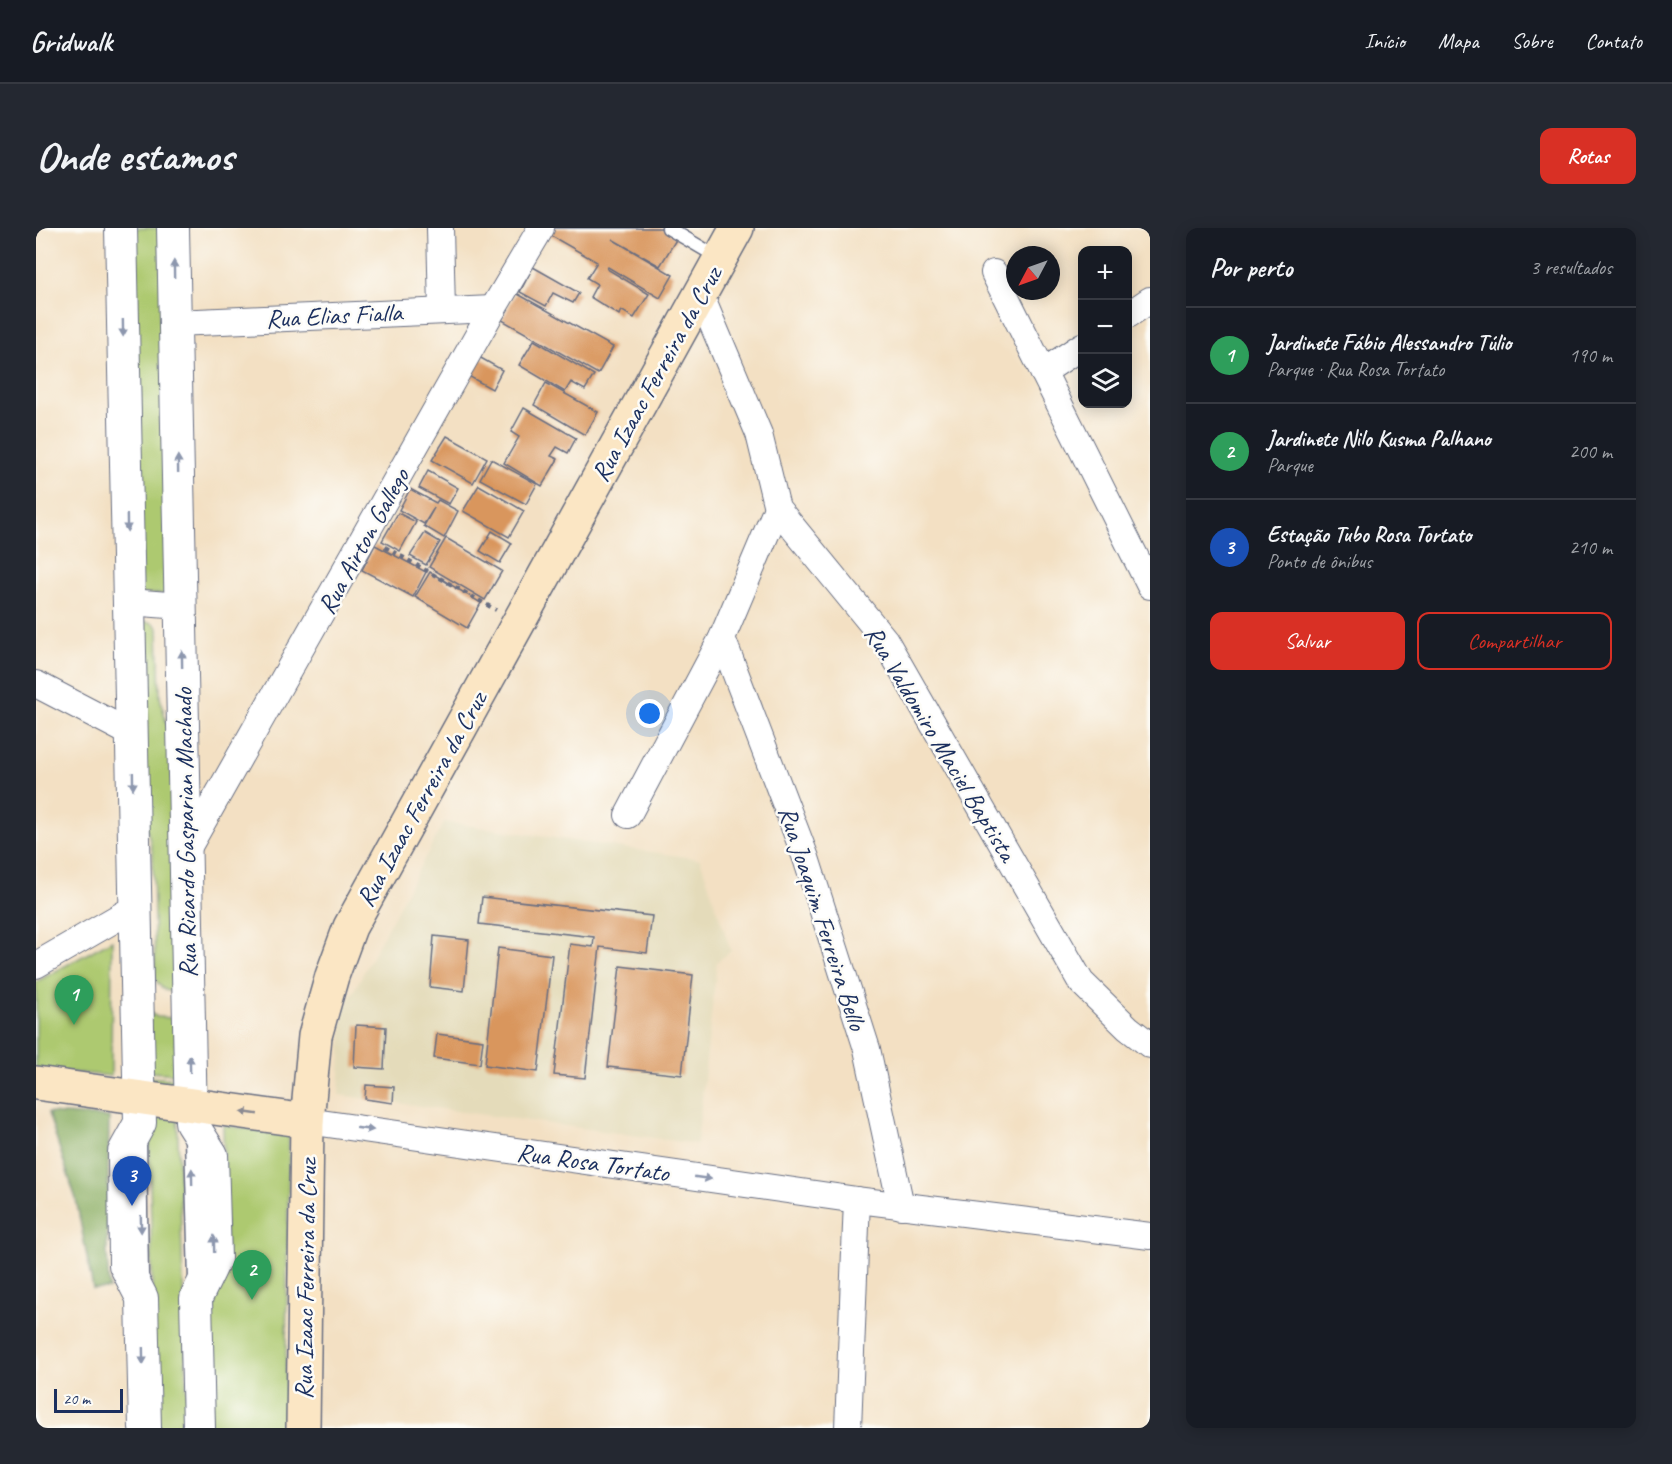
<!DOCTYPE html>
<html lang="pt">
<head>
<meta charset="utf-8">
<style>
  body { margin:0; font-family:Caveat,sans-serif; background:#242831; color:#f1f3f6 }
  .controls { position:absolute; right:18px; top:18px; display:grid; overflow:hidden; border-radius:12px; box-shadow:0 3px 15px #0003 }
  .controls button { width:54px; height:54px; display:grid; place-items:center; padding:0; border:0; border-bottom:2px solid #363941; background:#171b24; color:#f1f3f6; font:30px sans-serif }
  .compass { position:absolute; left:970px; top:18px; width:54px; height:54px; border-radius:50%; background:#171b24; box-shadow:0 3px 15px #0003; rotate:229deg }
  .scale { position:absolute; left:18px; bottom:15px; width:69px; box-sizing:border-box; padding-left:6px; border:3px solid #1b2f5e; border-top:0; font-size:16px; line-height:21px; white-space:nowrap; color:#1b2f5e; -webkit-text-stroke:4px #fdfcf7; paint-order:stroke }
  .you { position:absolute; left:614px; top:486px; width:21px; height:21px; margin:-15px; border:4px solid #fff; border-radius:50%; background:#1a73e8; box-shadow:0 0 0 9px #1a73e833 }
  .badge { display:grid; place-items:center; width:39px; height:39px; border-radius:50%; background:#d93025; color:#fff; font-size:20px; font-weight:700 }
  .pin { position:absolute; translate:-50% -50px; filter:drop-shadow(0 2px 3px #0008) }
  .pin::after { content:''; position:absolute; top:32px; width:21px; height:18px; background:inherit; clip-path:polygon(0 0,100% 0,50% 100%) }
  .list { margin:0; padding:0; list-style:none }
  h2 { display:flex; justify-content:space-between; align-items:center; height:78px; margin:0; padding:0 24px; font-size:26px }
  h2 small { font-size:20px; font-weight:400; color:#9ea1a6 }
  .list li { display:grid; grid-template-columns:39px 1fr auto; gap:18px; align-items:center; box-sizing:border-box; height:96px; padding:0 24px; border-top:2px solid #363941 }
  .list b { display:block; font-size:22px; white-space:nowrap }
  .list p { margin:0; font-size:20px; white-space:nowrap; color:#9ea1a6 }
  .list em { font-size:20px; font-style:normal; color:#9ea1a6 }
  .actions { display:flex; gap:12px; padding:18px 24px }
  .actions a { flex:1; padding:14px 0; border:2px solid #d93025; border-radius:12px; text-align:center; font-size:21px; color:#d93025 }
  .actions .main { background:#d93025; color:#fff }
  .icon { flex:none; width:33px; height:33px; fill:none; stroke:currentColor; stroke-width:2; stroke-linecap:round; stroke-linejoin:round }
  .map { position:relative; flex:none; width:1114px; height:1200px; overflow:hidden; border-radius:12px }
  header { display:flex; align-items:center; gap:36px; box-sizing:border-box; height:84px; padding:0 30px; background:#171b24; border-bottom:2px solid #363941 }
  header strong { font-size:28px }
  nav { display:flex; gap:33px; margin-inline-start:auto; font-size:21px }
  .intro { display:flex; align-items:center; justify-content:space-between; box-sizing:border-box; height:144px; padding:0 36px }
  h1 { margin:0; font-size:42px }
  .button { padding:15px 27px; border-radius:12px; background:#d93025; color:#fff; font-size:21px; font-weight:700 }
  main { display:flex; gap:36px; padding:0 36px }
  aside { flex:1; background:#171b24; border-radius:12px; box-shadow:0 3px 15px #0003 }
  .map>svg:first-child { display:block }
  .built { fill:#e4dbba }
  .green { fill:#adc970; stroke:#647c67; stroke-width:1.5 }
  .forest { fill:#8aad62; stroke:#526e60; stroke-width:1.5 }
  .building { fill:#d9965d }
  .lines { fill:none; stroke-linecap:round; stroke-linejoin:round }
  .service-casing { stroke:#676d81; stroke-width:15 }
  .minor-casing { stroke:#676d81; stroke-width:28 }
  .tertiary-casing { stroke:#676d81; stroke-width:34 }
  .secondary-casing { stroke:#676d81; stroke-width:36 }
  .path { stroke:#676d81; stroke-width:4; stroke-dasharray:4.5 4.5; stroke-linecap:butt }
  .service { stroke:#fff; stroke-width:12 }
  .minor { stroke:#fff; stroke-width:26 }
  .tertiary { stroke:#fff; stroke-width:32 }
  .secondary { stroke:#fbe6c4; stroke-width:33 }
  .oneway { fill:#8d97ae }
  .oneway2 { fill:#8b8a91 }
  .labels { text-anchor:middle; stroke-width:5; stroke-linejoin:round; paint-order:stroke }
  .street-label { font-size:26px; fill:#1b2f5e; stroke:#fdfcf7 }
</style>
</head>
<body>
<header>
<strong>Gridwalk</strong>
<nav><a>Início</a><a>Mapa</a><a>Sobre</a><a>Contato</a></nav>
</header>
<div class="intro"><h1>Onde estamos</h1><a class="button">Rotas</a></div>
<main>
<div class="map">
<svg width="1114" height="1200" viewBox="0 0 1114 1200">
  <rect width="100%" height="100%" fill="#fdfcf7"/>
  <filter id="ink" filterUnits="userSpaceOnUse"><feTurbulence type="fractalNoise" baseFrequency=".0167" numOctaves="2"/><feDisplacementMap in="SourceGraphic" scale="12" xChannelSelector="R" yChannelSelector="G"/><feConvolveMatrix kernelMatrix="1 2 1 2 8 2 1 2 1" color-interpolation-filters="sRGB"/></filter>
  <filter id="wash" filterUnits="userSpaceOnUse"><feTurbulence type="fractalNoise" baseFrequency=".008" numOctaves="4" result="noise"/><feDisplacementMap in="SourceGraphic" scale="24" xChannelSelector="R" yChannelSelector="G"/><feGaussianBlur stdDeviation="1.35" result="paint"/><feColorMatrix in="noise" values="0 0 0 0 0 0 0 0 0 0 0 0 0 0 0 0 0 1.4 0 .05"/><feComposite in="paint" operator="in"/></filter>
  <g filter="url(#wash)">
    <rect width="100%" height="100%" fill="#f3e0c3"/>
    <path class="built" d="M408,594L664,631L695,723L681,734L661,916L303,867L307,783Z"/>
    <g class="green">
      <path d="M94,0H125L131,366H104Z"/>
      <path d="M105,393L117,395L122,400L124,469L136,518L140,764C129,764 124,760 119,750L117,626L105,574Z"/>
      <path d="M76,712L75,848L0,841V754Z"/>
      <path d="M114,785L121,789L136,790L140,796V846L113,844Z"/>
      <path d="M112,849L140,851L152,1200H119Z"/>
      <path d="M187,897L253,907L249,1200H173L170,1115L190,1029Z"/>
    </g>
    <path class="forest" d="M12,885L73,889L71,1024L73,1061H57L40,971Z"/>
    <g id="blocks">
      <g class="building">
        <path d="M513,0H625L641,10L624,38L576,11L637,47L624,70L572,39L571,41L613,66L598,90L585,82L583,87L554,69L561,56L551,50L561,34L510,5Z"/>
        <path d="M497,39L543,65L537,75L517,65L510,78L484,64Z"/>
        <path d="M480,65L577,119L562,146L466,92Z"/>
        <path d="M498,112L558,147L549,162L535,154L529,164L483,137Z"/>
        <path d="M436,125L466,142L456,161L425,144Z"/>
        <path d="M510,155L562,184L549,207L498,177Z"/>
        <path d="M488,180L540,210L532,225L521,219L515,228L522,231L506,258L468,235L483,209L475,204Z"/>
        <path d="M411,208L451,230L437,255L396,232Z"/>
        <path d="M455,231L501,256L490,276L444,251Z"/>
        <path d="M392,243L422,260L413,276L383,260Z"/>
        <path d="M443,257L488,283L473,309L427,283Z"/>
        <path d="M374,261L400,275L402,272L422,283L408,310L388,298L398,280L388,296L363,282Z"/>
        <path d="M362,285L380,294L364,323L346,313Z"/>
        <path d="M456,303L476,315L464,335L444,323Z"/>
        <path d="M389,305L404,314L390,337L374,328Z"/>
        <path d="M410,310L466,343L449,372L393,339Z"/>
        <path d="M339,317L390,344L377,369L326,342Z"/>
        <path d="M394,344L445,375L431,400L379,369Z"/>
        <path d="M446,669L616,688L611,725L564,719L549,850L518,847L534,716L557,719L558,709L443,696Z"/>
        <path d="M398,708L433,712L428,763L394,759Z"/>
        <path d="M462,720L516,727L502,844L449,837Z"/>
        <path d="M584,738L657,747L646,847L572,839Z"/>
        <path d="M320,797L350,799L348,841L318,839Z"/>
        <path d="M401,806L447,812L444,836L398,830Z"/>
        <path d="M330,857L358,859L357,875L329,871Z"/>
      </g>
    </g>
  </g>
  <g filter="url(#ink)">
    <use href="#blocks" fill-opacity="0" stroke="#676d81" stroke-width="1.5"/>
    <g class="lines">
      <g class="service-casing">
        <g id="service">
          <path d="M632,0L683,30"/>
          <path d="M155,910L159,1051"/>
          <path d="M104,911L106,1050"/>
        </g>
      </g>
      <g class="minor-casing">
        <g id="minor">
          <path d="M404,0L406,82"/>
          <path d="M958,45L1114,358"/>
          <path d="M664,66L723,206L741,280L849,412L1045,754L1092,800L1114,817"/>
          <path d="M1092,87L1114,72"/>
          <path d="M139,95L457,81"/>
          <path d="M1007,144L1046,118"/>
          <path d="M93,374L145,378"/>
          <path d="M686,410L770,630L831,821L865,978"/>
          <path d="M0,456L96,506"/>
          <path d="M592,587L686,410L741,280"/>
          <path d="M149,625L457,81L505,0"/>
          <path d="M0,737L100,679"/>
          <path d="M271,893L821,972L1114,1008"/>
          <path d="M812,1200L821,972"/>
        </g>
      </g>
      <g class="tertiary-casing">
        <g id="tertiary">
          <path d="M85,0L104,895L88,924L89,1037L106,1070L109,1200"/>
          <path d="M137,0L155,894L176,927L179,1031L160,1070L163,1200"/>
        </g>
      </g>
      <g class="secondary-casing">
        <g id="secondary">
          <path d="M0,855L271,893"/>
          <path d="M267,1200L271,893L279,808L296,748L314,699L701,0"/>
        </g>
      </g>
      <path class="path" d="M349,319L460,382"/>
      <use href="#service" class="service"/>
      <use href="#minor" class="minor"/>
      <use href="#tertiary" class="tertiary"/>
      <use href="#secondary" class="secondary"/>
    </g>
    <defs><path id="oneway-solid" d="M-6-.8H1V-3.2L6.5 0L1 3.2V.8H-6Z" transform="scale(1.5)"/></defs>
    <g class="oneway">
      <use href="#oneway-solid" transform="translate(138 41) rotate(-91)"/>
      <use href="#oneway-solid" transform="translate(87 100) rotate(89)"/>
      <use href="#oneway-solid" transform="translate(142 236) rotate(-91)"/>
      <use href="#oneway-solid" transform="translate(91 295) rotate(89)"/>
      <use href="#oneway-solid" transform="translate(146 431) rotate(-91)"/>
      <use href="#oneway-solid" transform="translate(97 553) rotate(89)"/>
      <use href="#oneway-solid" transform="translate(154 836) rotate(-91)"/>
      <use href="#oneway-solid" transform="translate(329 901) rotate(8)"/>
      <use href="#oneway-solid" transform="translate(156 949) rotate(-91)"/>
      <use href="#oneway-solid" transform="translate(667 950) rotate(8)"/>
      <use href="#oneway-solid" transform="translate(105 996) rotate(89)"/>
      <use href="#oneway-solid" transform="translate(178 1016) rotate(-91)"/>
      <use href="#oneway-solid" transform="translate(107 1128) rotate(89)"/>
    </g>
    <use class="oneway2" href="#oneway-solid" transform="translate(213 885) rotate(-172)"/>
  </g>
  <g class="labels">
    <g class="street-label">
      <text transform="translate(298 87) rotate(-3)" y="9">Rua Elias Fialla</text>
      <text transform="translate(620 146) rotate(-61)" y="9">Rua Izaac Ferreira da Cruz</text>
      <text transform="translate(327 313) rotate(-61)" y="9">Rua Airton Gallego</text>
      <text transform="translate(905 515) rotate(59)" y="9">Rua Valdomiro Maciel Baptista</text>
      <text transform="translate(385 571) rotate(-61)" y="9">Rua Izaac Ferreira da Cruz</text>
      <text transform="translate(149 605) rotate(-91)" y="9">Rua Ricardo Gasparian Machado</text>
      <text transform="translate(787 690) rotate(72)" y="9">Rua Joaquim Ferreira Bello</text>
      <text transform="translate(557 934) rotate(8)" y="9">Rua Rosa Tortato</text>
      <text transform="translate(269 1051) rotate(-89)" y="9">Rua Izaac Ferreira da Cruz</text>
    </g>
  </g>
</svg>
<div class="controls">
<button>+</button>
<button>−</button>
<button><svg class="icon" aria-label="layers" viewBox="0 0 24 24"><path d="M12 4l9 5-9 5-9-5zM3 14l9 5 9-5"/></svg></button>
</div>
<svg class="compass" viewBox="-18 -18 36 36"><path d="M0-13l5 13h-10z" fill="#e53935"/><path d="M0 13l5-13h-10z" fill="#9ea1a6"/></svg>
<div class="scale">20 m</div>
<div class="you"></div>
<div class="pin badge" style="left:38px;top:797px;background:#2e9e5b">1</div>
<div class="pin badge" style="left:216px;top:1072px;background:#2e9e5b">2</div>
<div class="pin badge" style="left:96px;top:978px;background:#1a4fb4">3</div>
</div>
<aside>
<h2>Por perto<small>3 resultados</small></h2>
<ul class="list">
<li><span class="badge" style="background:#2e9e5b">1</span><div><b>Jardinete Fábio Alessandro Túlio</b><p>Parque · Rua Rosa Tortato</p></div><em>190 m</em></li>
<li><span class="badge" style="background:#2e9e5b">2</span><div><b>Jardinete Nilo Kusma Palhano</b><p>Parque</p></div><em>200 m</em></li>
<li><span class="badge" style="background:#1a4fb4">3</span><div><b>Estação Tubo Rosa Tortato</b><p>Ponto de ônibus</p></div><em>210 m</em></li>
</ul>
<div class="actions"><a class="main">Salvar</a><a>Compartilhar</a></div>
</aside>
</main>
</body>
</html>
